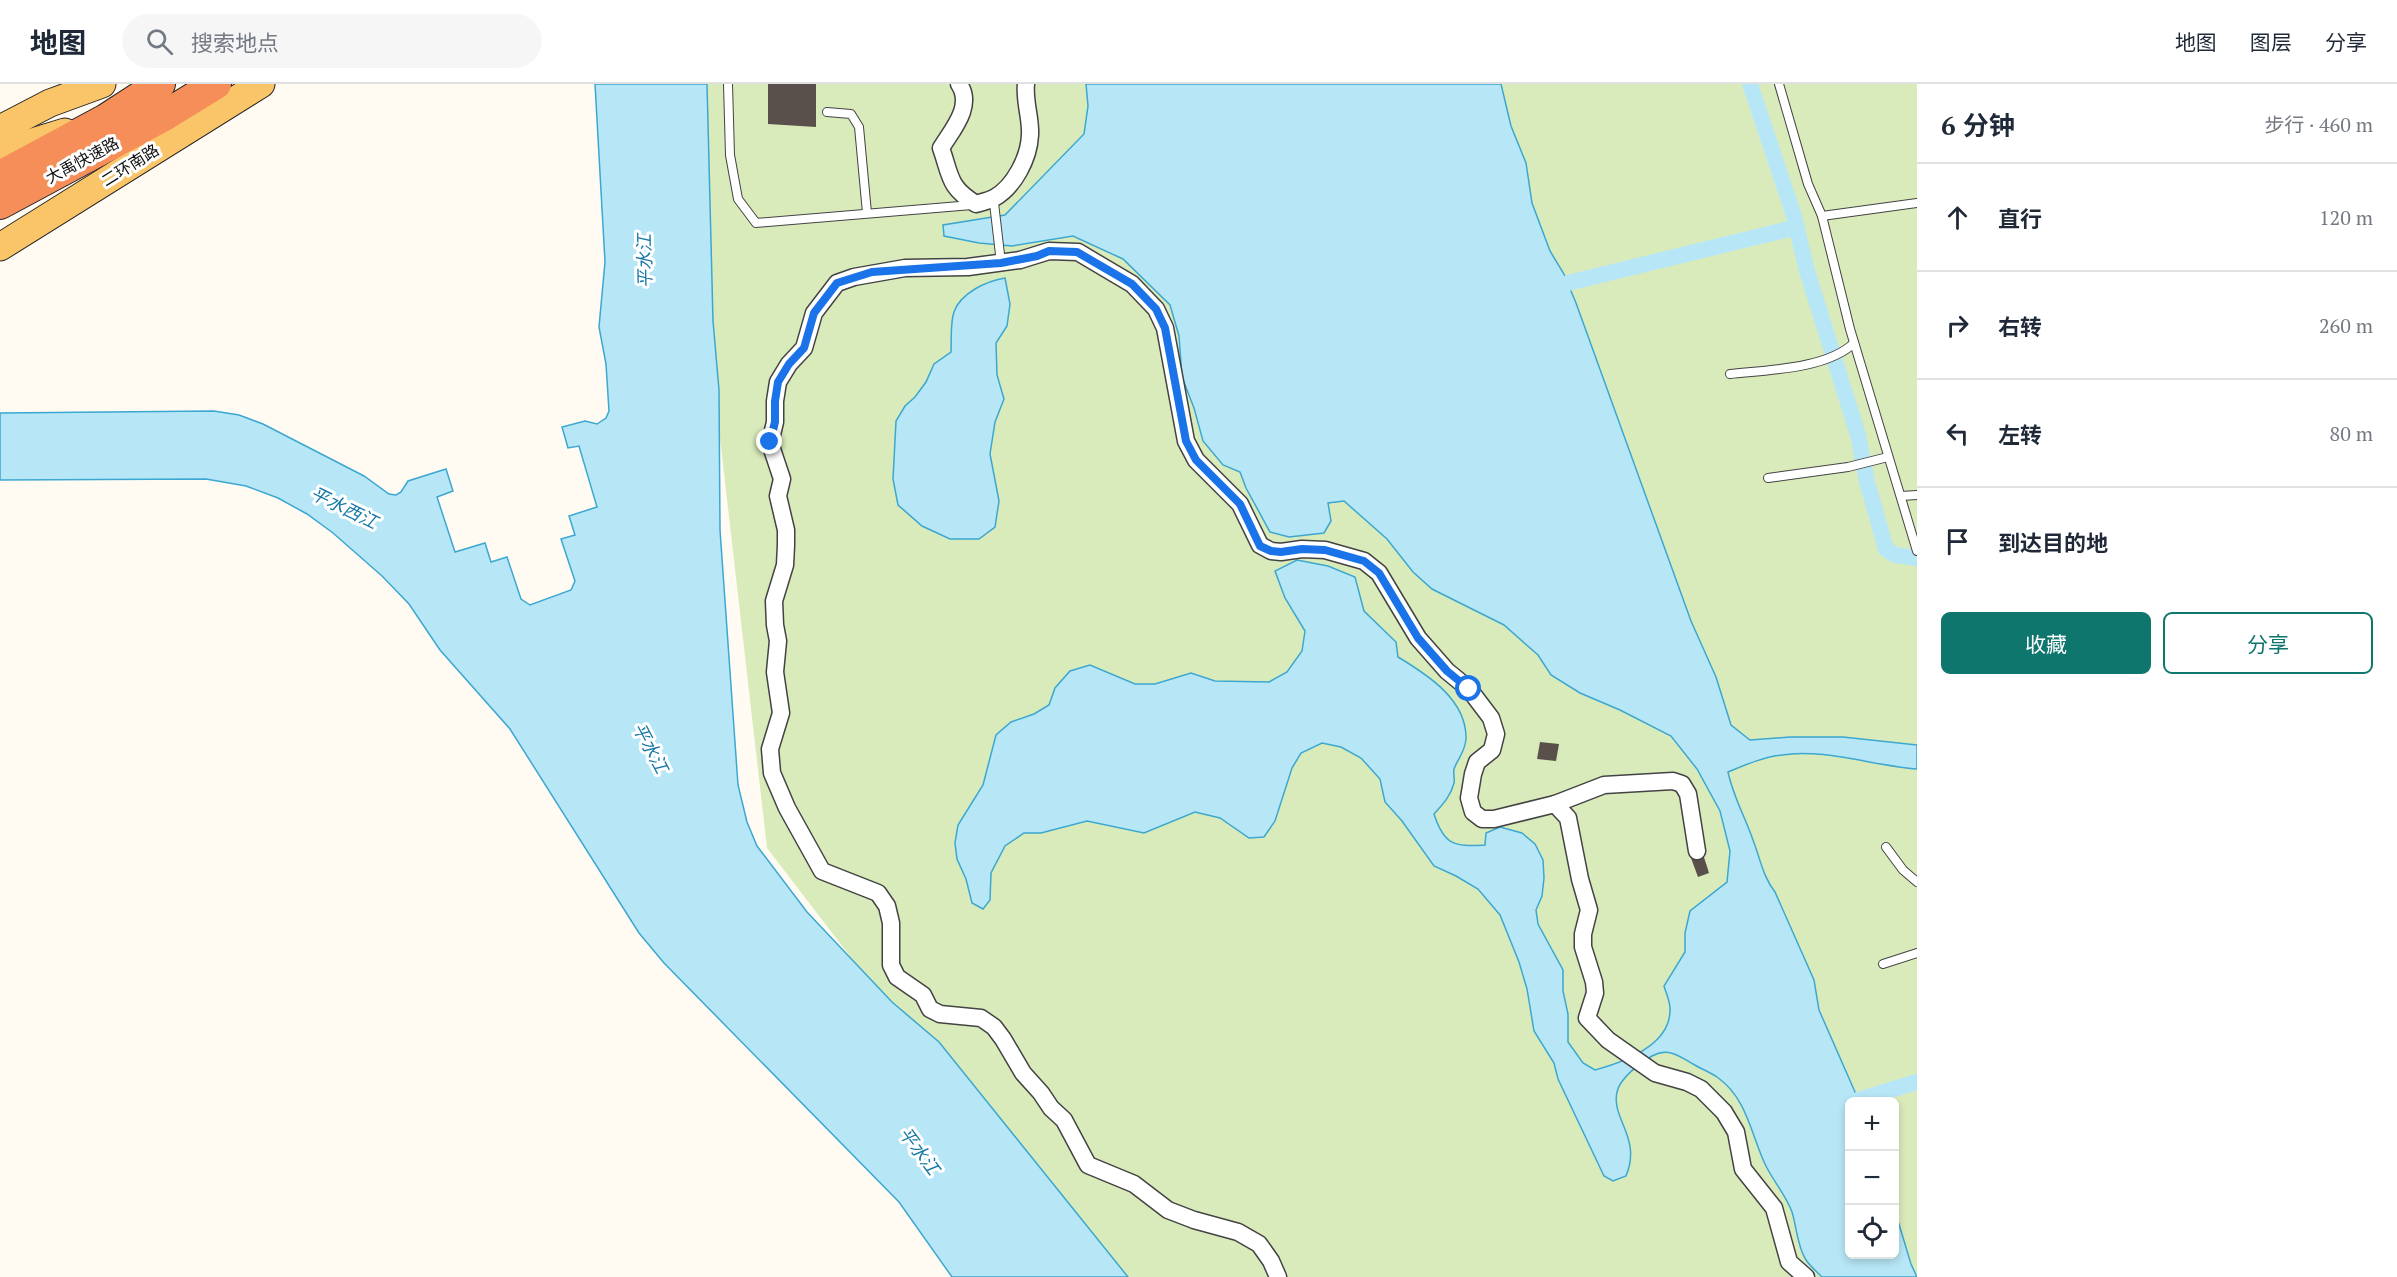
<!DOCTYPE html>
<html lang="zh">
<head>
<meta charset="utf-8">
<style>
  body { margin:0; font-family:"PT Serif","Noto Sans SC",serif; background:#f6f6f7; color:#1f2937 }
  .controls { position:absolute; right:18px; bottom:18px; display:grid; overflow:hidden; border-radius:9px; box-shadow:0 3px 9px #0003 }
  .controls button { width:54px; height:54px; display:grid; place-items:center; padding:0; border:0; border-bottom:2px solid #e0e1e3; background:#fff; color:#1f2937; font:30px sans-serif }
  .stop { position:absolute; width:18px; height:18px; margin:-14px; border:4px solid #1a73e8; border-radius:50%; background:#fff }
  .stop.end { background:#1a73e8; border-color:#fff; box-shadow:0 2px 6px #0008 }
  .list { margin:0; padding:0; list-style:none }
  h2 { display:flex; justify-content:space-between; align-items:center; height:78px; margin:0; padding:0 24px; font-size:26px }
  h2 small { font-size:20px; font-weight:400; color:#747a83 }
  .list li { display:grid; grid-template-columns:39px 1fr auto; gap:18px; align-items:center; box-sizing:border-box; height:108px; padding:0 24px; border-top:2px solid #e0e1e3 }
  .list b { display:block; font-size:22px; white-space:nowrap }
  .list em { font-size:20px; font-style:normal; color:#747a83 }
  .actions { display:flex; gap:12px; padding:18px 24px }
  .actions a { flex:1; padding:14px 0; border:2px solid #0f766e; border-radius:9px; text-align:center; font-size:21px; color:#0f766e }
  .actions .main { background:#0f766e; color:#fff }
  .icon { flex:none; width:33px; height:33px; fill:none; stroke:currentColor; stroke-width:2; stroke-linecap:round; stroke-linejoin:round }
  .map { position:relative; flex:none; width:1917px; height:1193px; overflow:hidden }
  header { display:flex; align-items:center; gap:36px; box-sizing:border-box; height:84px; padding:0 30px; background:#fff; border-bottom:2px solid #e0e1e3 }
  header strong { font-size:28px }
  nav { display:flex; gap:33px; margin-inline-start:auto; font-size:21px }
  .search { width:420px; height:54px; background:#f6f6f7; display:flex; align-items:center; gap:15px; box-sizing:border-box; padding:0 21px; border-radius:33px; color:#747a83; font-size:22px }
  main { display:flex }
  aside { flex:1; background:#fff }
  .map>svg:first-child { display:block }
  .green { fill:#daebbb; fill-rule:evenodd }
  .water { fill:#b7e7f7; stroke:#3ca7d0; stroke-width:1.5 }
  .lines { fill:none; stroke-linecap:round; stroke-linejoin:round }
  .canal { stroke:#b7e7f7; stroke-width:16 }
  .building { fill:#59504c }
  .lane-casing { stroke:#434343; stroke-width:10 }
  .street-casing { stroke:#434343; stroke-width:19 }
  .primary-casing { stroke:#212121; stroke-width:29 }
  .highway-casing { stroke:#212121; stroke-width:32 }
  .lane { stroke:#fff; stroke-width:8 }
  .street { stroke:#fff; stroke-width:16 }
  .primary { stroke:#fac568; stroke-width:27 }
  .highway { stroke:#f68e5a; stroke-width:30 }
  .route { stroke:#1a73e8; stroke-width:8 }
  .labels { text-anchor:middle; stroke-width:6; stroke-linejoin:round; paint-order:stroke }
  .street-label { font-size:16px; fill:#101010; stroke:#fff }
  .water-label { font-size:18px; font-style:italic; fill:#1678a6; stroke:#fff }
</style>
</head>
<body>
<header>
<strong>地图</strong>
<div class="search"><svg class="icon" aria-label="search" viewBox="0 0 24 24"><circle cx="10" cy="10" r="6"/><path d="M15 15l6 6"/></svg>搜索地点</div>
<nav><a>地图</a><a>图层</a><a>分享</a></nav>
</header>
<main>
<div class="map">
<svg width="1917" height="1193" viewBox="0 0 1917 1193">
  <rect width="100%" height="100%" fill="#fffbf3"/>
  <path class="green" d="M694,0H1917V1193H1096L767,764L697,154ZM1850,1018H1894V1170H1850Z"/>
  <g class="water">
    <path d="M595,0H707L713,237L719,306L720,446L738,701L747,738L757,762L807,828L892,918L939,958L1128,1193H952L899,1118L664,879L639,849L510,645L440,566L409,520L382,492L333,449L307,430L278,414L246,402L206,395L0,396V329L214,327L239,331L263,340L364,392L389,410L396,411L401,408L408,397L446,385L453,407L437,413L455,468L485,459L491,478L507,473L521,515L530,521L571,506L575,497L561,455L575,451L569,432L597,423L579,362L568,364L562,343L585,337L597,340L606,334L609,327L606,280L599,243L605,178Z"/>
    <path d="M1086,0H1501L1511,42L1526,79L1532,119L1550,167L1564,190L1576,219L1691,537L1716,593L1731,641L1750,656L1790,653H1843L1917,661V685C1875,682 1822,664 1782,671C1763,673 1745,681 1728,688C1733,712 1745,733 1753,756C1760,774 1763,793 1775,808L1814,896L1819,926L1859,1017L1850,1018V1170H1894L1895,1127L1911,1180L1917,1193H1822C1817,1188 1810,1182 1806,1176C1797,1162 1797,1144 1792,1128C1786,1111 1773,1097 1765,1080C1751,1050 1747,1014 1717,993C1710,988 1701,985 1693,980C1679,972 1668,963 1652,972C1640,979 1620,994 1617,1008C1611,1035 1642,1054 1626,1092L1613,1097L1604,1092L1558,995L1554,979L1534,947L1527,905L1519,878L1500,831L1478,805L1456,792L1434,782L1402,737L1385,718L1380,695L1361,674L1341,663L1322,659L1301,669L1292,684L1275,737L1264,753L1249,754L1220,734L1195,728L1144,749L1087,737L1041,749H1024L1005,762L991,789L990,816L983,825L972,819L966,795L957,775L955,759L958,741L983,701L996,651L1011,638L1034,630L1049,621L1055,604L1070,587L1090,581L1135,600H1155L1191,589L1215,597L1269,598L1287,588L1302,567L1305,547L1285,514L1275,487L1297,476L1328,482L1355,493L1364,527L1396,558L1398,573C1428,591 1467,616 1466,655C1465,668 1458,674 1454,685C1453,690 1455,695 1454,699C1451,712 1442,721 1434,730C1444,761 1454,763 1485,761L1486,749L1500,743L1522,749L1535,760L1543,776L1544,794L1542,812L1536,826L1538,840L1563,886V907L1568,930V958L1583,979L1595,986C1624,978 1671,961 1670,925C1670,917 1666,909 1664,902L1685,868V849L1690,827L1727,798L1730,767L1720,727L1697,685L1671,652L1620,626L1580,609L1551,591L1538,571L1504,541L1432,505L1413,488L1387,455L1344,417L1328,419L1331,437L1324,449L1289,453L1270,448L1246,404L1240,388L1223,381L1203,357L1194,324L1182,293L1179,252L1170,221L1123,175L1073,152L1012,162L979,159L944,152L943,141L1005,131L1084,50L1088,22Z"/>
    <path d="M1005,194L1010,220L1007,242L996,259L997,291L1004,315L995,338L990,370L999,417L995,443L979,455H950L922,442L898,421L893,395L896,337L905,322L915,313L926,298L934,280L951,268C952,238 947,222 975,205C985,199 993,196 1005,194Z"/>
  </g>
  <g class="lines">
    <g class="canal">
      <path d="M1750,0L1793,129L1807,187L1858,351L1867,398L1886,465L1895,471L1917,474"/>
      <path d="M1568,199L1797,143"/>
      <path d="M1858,1016L1917,998"/>
    </g>
  </g>
  <g class="building">
    <path d="M768,0H816V43L768,40Z"/>
    <path d="M1540,658L1559,660L1556,677L1537,675Z"/>
    <path d="M1703,770L1709,789L1698,793L1691,774Z"/>
  </g>
  <g class="lines">
    <g class="lane-casing">
      <g id="lane">
        <path d="M728,0L730,71L738,115L756,139L972,121"/>
        <path d="M1779,0L1808,100L1822,132L1850,245L1917,467"/>
        <path d="M827,28L851,30L859,43L867,129"/>
        <path d="M988,119H994L1001,179"/>
        <path d="M1822,132L1917,119"/>
        <path d="M1730,290C1767,286 1827,285 1854,259"/>
        <path d="M1768,394L1848,383L1888,373"/>
        <path d="M1901,412L1917,411"/>
        <path d="M1886,763L1903,786L1917,798"/>
        <path d="M1883,880L1917,869"/>
      </g>
    </g>
    <g class="street-casing">
      <g id="street">
        <path d="M959,0C974,22 952,46 941,64C951,92 948,103 976,120C982,118 988,117 994,114C1014,103 1029,74 1030,51C1031,34 1024,17 1026,0"/>
        <path d="M1555,720L1568,734L1580,795L1589,826L1583,850V863L1594,898L1595,909L1587,934L1608,956L1655,989L1687,998L1701,1005L1724,1028L1736,1048L1743,1085L1774,1124L1789,1178L1806,1193"/>
        <path d="M1278,1193L1271,1177L1259,1160L1238,1148L1194,1136L1168,1126L1134,1100L1088,1081L1064,1036L1051,1024L1041,1009L1023,989L1003,955L994,943L981,934L940,930L930,925L923,911L897,893L891,881V839L887,822L878,809L822,787L787,724L772,689L770,665L781,629L775,588L778,557L775,541L774,517L785,481L786,461V446L778,412L782,395L770,359L775,338V317L778,298L789,280L804,264L814,229L837,199L854,193L905,184L968,183L1020,176L1049,167L1078,168L1132,200L1156,225L1165,244L1186,357L1196,376L1240,420L1260,461L1271,467L1281,468L1302,465L1325,466L1364,477L1379,489L1418,554L1447,587L1469,605L1491,634L1496,650L1492,666L1477,678L1473,690L1469,714L1473,728L1482,735H1494L1555,720L1604,701L1673,697L1682,700L1688,710L1697,767"/>
      </g>
    </g>
    <g class="primary-casing">
      <g id="primary">
        <path d="M0,45L50,19L102,0"/>
        <path d="M0,68L65,48"/>
        <path d="M0,163L261,0"/>
      </g>
    </g>
    <g class="highway-casing">
      <g id="highway">
        <path d="M0,92L106,35L160,0"/>
        <path d="M0,120L164,32L216,0"/>
      </g>
    </g>
    <use href="#lane" class="lane"/>
    <use href="#street" class="street"/>
    <use href="#primary" class="primary"/>
    <use href="#highway" class="highway"/>
  </g>
  <g class="lines">
    <path class="route" d="M770,358L775,338V317L778,298L789,280L804,264L814,229L837,199L872,188L1001,179L1037,172L1049,167L1077,168L1132,200L1156,225L1165,244L1186,357L1196,376L1240,420L1260,462L1271,467L1281,468L1302,465L1325,466L1364,477L1379,489L1418,554L1447,587L1469,605"/>
  </g>
  <g class="labels">
    <g class="street-label">
      <text transform="translate(82 76) rotate(-28)" y="6">大禹快速路</text>
      <text transform="translate(130 81) rotate(-32)" y="6">二环南路</text>
    </g>
    <g class="water-label">
      <text transform="translate(645 177) rotate(-91)" y="6">平水江</text>
      <text transform="translate(344 424) rotate(26)" y="6">平水西江</text>
      <text transform="translate(650 664) rotate(62)" y="6">平水江</text>
      <text transform="translate(919 1067) rotate(53)" y="6">平水江</text>
    </g>
  </g>
</svg>
<div class="controls">
<button>+</button>
<button>−</button>
<button><svg class="icon" aria-label="locate" viewBox="0 0 24 24"><circle cx="12" cy="12" r="6"/><path d="M12 2v4M12 18v4M2 12h4M18 12h4"/></svg></button>
</div>
<div class="stop" style="left:1469px;top:605px"></div>
<div class="stop end" style="left:770px;top:358px"></div>
</div>
<aside>
<h2>6 分钟<small>步行 · 460 m</small></h2>
<ul class="list">
<li><svg class="icon" aria-label="ahead" viewBox="0 0 24 24"><path d="M12 20V5M6 11l6-6 6 6"/></svg><div><b>直行</b></div><em>120 m</em></li>
<li><svg class="icon" aria-label="right" viewBox="0 0 24 24"><path d="M7 20v-9h11M14 6l5 5-5 5"/></svg><div><b>右转</b></div><em>260 m</em></li>
<li><svg class="icon" aria-label="left" viewBox="0 0 24 24"><path d="M17 20v-9H6M10 6l-5 5 5 5"/></svg><div><b>左转</b></div><em>80 m</em></li>
<li><svg class="icon" aria-label="arrive" viewBox="0 0 24 24"><path d="M6 21V4h12l-3 4 3 4H6"/></svg><div><b>到达目的地</b></div></li>
</ul>
<div class="actions"><a class="main">收藏</a><a>分享</a></div>
</aside>
</main>
</body>
</html>
